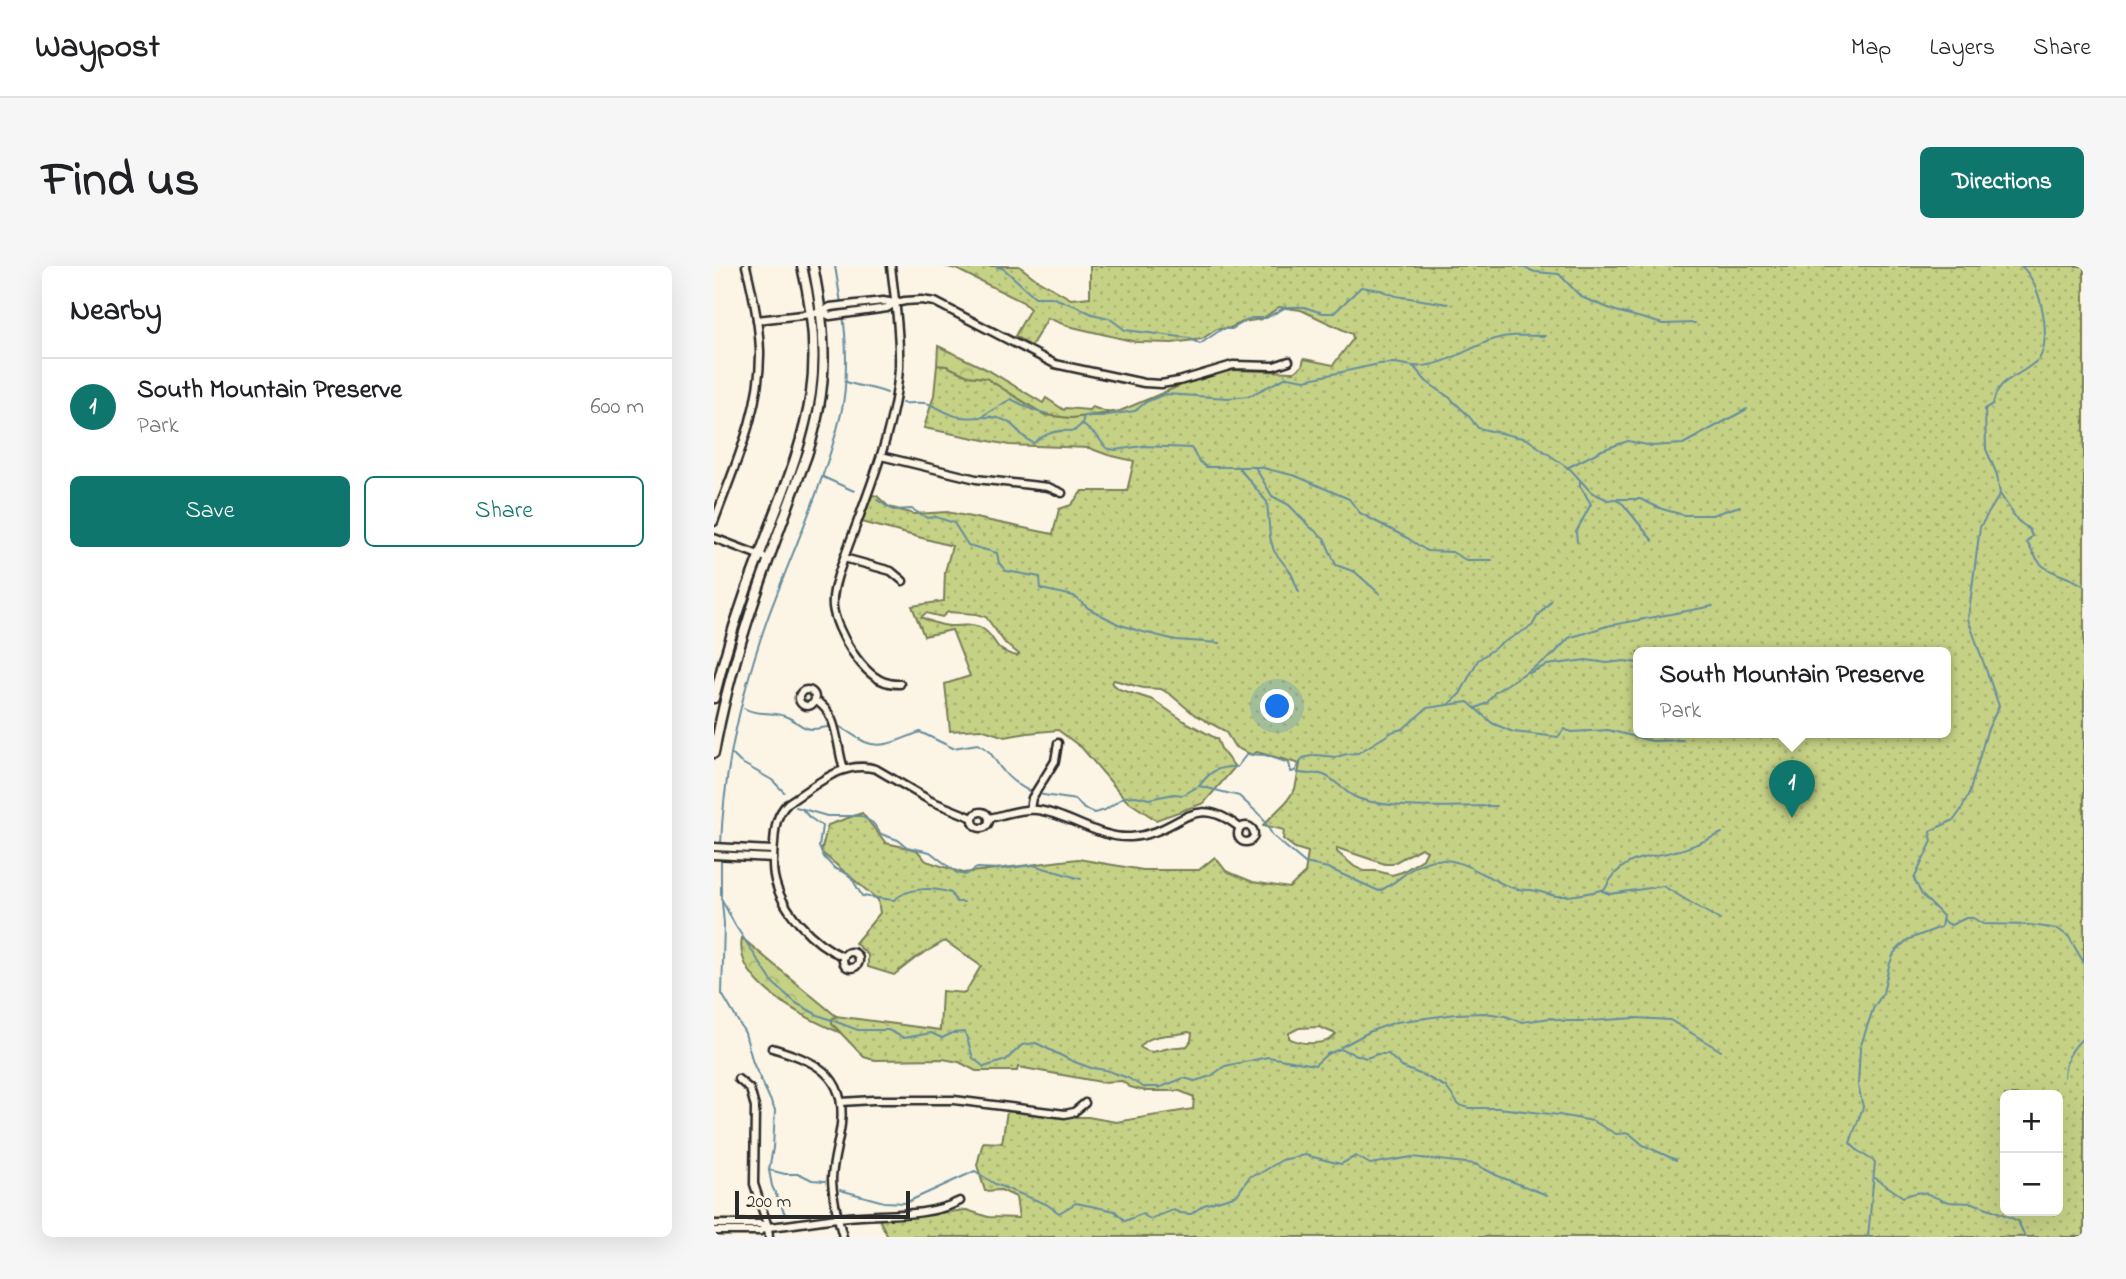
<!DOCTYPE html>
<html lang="en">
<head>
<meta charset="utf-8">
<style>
  body { margin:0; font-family:"Indie Flower",sans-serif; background:#f6f6f6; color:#202124 }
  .controls { position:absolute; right:21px; bottom:21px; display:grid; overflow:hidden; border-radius:10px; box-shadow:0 7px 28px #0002 }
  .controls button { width:63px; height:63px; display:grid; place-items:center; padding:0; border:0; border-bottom:2px solid #e0e0e0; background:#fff; color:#202124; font:35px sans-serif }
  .scale { position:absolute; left:21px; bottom:18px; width:175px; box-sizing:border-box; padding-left:7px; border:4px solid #2b2b2b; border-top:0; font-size:19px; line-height:24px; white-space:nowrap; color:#2b2b2b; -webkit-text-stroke:5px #fcf5e5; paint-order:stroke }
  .you { position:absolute; left:564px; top:441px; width:24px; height:24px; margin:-18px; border:5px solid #fff; border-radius:50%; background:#1a73e8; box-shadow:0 0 0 10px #1a73e833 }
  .badge { display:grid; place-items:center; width:46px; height:46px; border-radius:50%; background:#0f766e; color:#fff; font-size:23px; font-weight:700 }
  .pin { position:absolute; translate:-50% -58px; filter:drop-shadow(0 2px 4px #0008) }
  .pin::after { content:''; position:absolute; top:37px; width:24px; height:21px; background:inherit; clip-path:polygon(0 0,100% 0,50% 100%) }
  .popup { position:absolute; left:919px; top:381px; width:318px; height:91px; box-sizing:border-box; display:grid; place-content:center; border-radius:10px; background:#fff; filter:drop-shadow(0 2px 5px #0005); font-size:23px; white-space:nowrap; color:#757577 }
  .popup b { font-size:26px; color:#202124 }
  .popup::after { content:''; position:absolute; left:50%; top:100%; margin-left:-14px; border:14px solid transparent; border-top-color:#fff }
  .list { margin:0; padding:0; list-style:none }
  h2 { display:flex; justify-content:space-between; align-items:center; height:91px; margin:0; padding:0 28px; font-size:30px }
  h2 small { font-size:23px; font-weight:400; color:#757577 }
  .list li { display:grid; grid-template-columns:46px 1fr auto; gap:21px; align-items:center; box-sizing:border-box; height:98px; padding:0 28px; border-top:2px solid #e0e0e0 }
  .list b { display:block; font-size:26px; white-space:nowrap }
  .list p { margin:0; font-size:23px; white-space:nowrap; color:#757577 }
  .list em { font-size:23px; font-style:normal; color:#757577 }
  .actions { display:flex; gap:14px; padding:21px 28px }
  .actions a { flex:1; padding:16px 0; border:2px solid #0f766e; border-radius:10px; text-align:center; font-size:24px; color:#0f766e }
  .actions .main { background:#0f766e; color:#fff }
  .map { position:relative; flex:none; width:1370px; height:971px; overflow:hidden; border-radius:10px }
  header { display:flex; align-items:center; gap:42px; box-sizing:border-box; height:98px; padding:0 35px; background:#fff; border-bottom:2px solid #e0e0e0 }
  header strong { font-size:33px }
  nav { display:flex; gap:38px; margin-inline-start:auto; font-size:24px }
  .intro { display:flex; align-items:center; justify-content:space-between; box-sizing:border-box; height:168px; padding:0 42px }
  h1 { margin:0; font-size:49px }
  .button { padding:18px 32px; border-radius:10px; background:#0f766e; color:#fff; font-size:24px; font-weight:700 }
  main { display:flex; gap:42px; padding:0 42px }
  aside { flex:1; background:#fff; border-radius:10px; box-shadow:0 7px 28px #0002 }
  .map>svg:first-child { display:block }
  .grass { fill:url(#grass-dots); stroke:#787e58; stroke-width:2; fill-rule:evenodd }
  .forest { fill:url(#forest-crowns); stroke:#787e58; stroke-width:2 }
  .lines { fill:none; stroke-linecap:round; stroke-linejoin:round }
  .stream { stroke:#658d9f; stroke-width:2 }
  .street-casing { stroke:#2b2b2b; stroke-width:11 }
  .secondary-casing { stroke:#2b2b2b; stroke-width:13 }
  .street { stroke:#fcf5e5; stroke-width:6 }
  .secondary { stroke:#fcf5e5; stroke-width:8 }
</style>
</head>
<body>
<header>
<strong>Waypost</strong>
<nav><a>Map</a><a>Layers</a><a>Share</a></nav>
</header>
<div class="intro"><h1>Find us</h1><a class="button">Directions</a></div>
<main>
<aside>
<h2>Nearby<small></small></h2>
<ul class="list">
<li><span class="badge">1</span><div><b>South Mountain Preserve</b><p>Park</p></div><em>600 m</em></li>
</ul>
<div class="actions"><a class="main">Save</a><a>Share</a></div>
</aside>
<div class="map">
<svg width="1370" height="971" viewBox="0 0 1370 971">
  <defs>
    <pattern id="grass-dots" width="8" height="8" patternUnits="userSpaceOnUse" patternTransform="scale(1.75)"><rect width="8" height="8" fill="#c5d185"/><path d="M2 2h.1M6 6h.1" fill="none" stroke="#a9b473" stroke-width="1.8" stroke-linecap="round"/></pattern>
    <pattern id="forest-crowns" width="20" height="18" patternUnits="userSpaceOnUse" patternTransform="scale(1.75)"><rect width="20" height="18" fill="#c5d185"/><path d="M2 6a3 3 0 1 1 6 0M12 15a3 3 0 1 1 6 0" fill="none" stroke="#a9b473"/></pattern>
  </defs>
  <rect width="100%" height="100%" fill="#fcf5e5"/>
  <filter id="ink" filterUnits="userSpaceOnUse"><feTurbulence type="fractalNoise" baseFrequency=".0143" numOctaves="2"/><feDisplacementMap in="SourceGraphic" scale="14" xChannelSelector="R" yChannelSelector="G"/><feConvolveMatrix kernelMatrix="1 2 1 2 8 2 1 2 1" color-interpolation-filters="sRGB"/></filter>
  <g filter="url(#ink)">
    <path class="grass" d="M230,0H305L322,13L357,33L376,31V0H1370V971H174L165,953L253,944L274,951L305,952L302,931L287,924L271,925L263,899L269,876L288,877L293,845L351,851H374L402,856L479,843L480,831L466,825H431L416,821L408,815L387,816L304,801L303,805H262L245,796L229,793L161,794L150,791L118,758V753L122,750L226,764L228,725L251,727L267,700L231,675L203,691L180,709L154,701V689L141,677L166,647L164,634L107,586L114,559L148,547L172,577L203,584L212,595L249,607L364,593L429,604H485L501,591L512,605L539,616L575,622L591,607L594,586L581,582L569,573L570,564L549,559L572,536L581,523L586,498L543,486L538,489L521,481L511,465L481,449L457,429L447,423L429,422L400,414L398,417L405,423L439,434L470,455L503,473L508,485L521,501L490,537L442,554L412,534L368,482L344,464L314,467L291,471L267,463L236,465L231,418L256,410L238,364L210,370L198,340L230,335L231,306L238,280L148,256L158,229L163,230L175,241L200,248L233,246L339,268L345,243L357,239L368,225H413L420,195L394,189L375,182L295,179L210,162L220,129L223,99L233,100L254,110L272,112L331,149L357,152L406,145L465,120L513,104L580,106L588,100L590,93L619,99L639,73L638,68L587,44L565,41L548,53L529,56L516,62L503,63L488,73L458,77L422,76L354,60L334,52L317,80L301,70L316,43L309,36L242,3ZM234,346L262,348L272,351L291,377L305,388L303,390C277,384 285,374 269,363C260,356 245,361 235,360C225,359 215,355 207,351L212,347L228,351ZM924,386H1232V466H924ZM623,582L671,598H678L707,582L713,585L709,593L688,606L678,609L663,605H650L641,601L623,586ZM605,761L622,768C613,780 587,779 575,772V767L585,762ZM474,766L478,767L477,775L473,780C467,781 460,781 455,782C443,785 437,789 426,781C437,766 458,771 474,766ZM1291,829H1344V945H1291Z"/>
    <g class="forest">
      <path d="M224,80L274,104L329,137L332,132L350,144L352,142L375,144L378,141L396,147L357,152L331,149L272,112L254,110L233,100L223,99Z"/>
      <path d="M28,672L122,750L118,753V758L127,767C93,753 19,717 28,672Z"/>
    </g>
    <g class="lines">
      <g class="stream">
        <path d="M121,0L127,37"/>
        <path d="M281,0L290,3L321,31H337L364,41L378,48L395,52L411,64L475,72L486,78L508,63H518L537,52H552L572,41H590L608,47H620L647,21L666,24L682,30L734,38"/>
        <path d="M805,0L821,6L845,8L867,31L902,45L949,58L981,57"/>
        <path d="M1307,0C1326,15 1339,71 1325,93C1322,96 1319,98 1316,100C1298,114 1284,113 1279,138L1271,143L1272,183L1283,209L1286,228L1304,255L1315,263L1318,270L1313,276C1317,284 1322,294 1329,300C1341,309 1358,311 1370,320"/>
        <path d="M701,100C729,102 755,81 781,73C797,68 814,70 831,70"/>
        <path d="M130,115C144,121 159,121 173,127"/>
        <path d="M188,137C197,138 206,135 215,138C226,142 234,149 246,151C260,153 276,148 290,154C303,159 307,173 320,177C333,166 343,164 360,165L368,158L384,171L392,182L401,184L429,180L477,182L484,194L492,201H545L582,210L635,233L646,247L695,273L713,285L738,286L752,294H778"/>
        <path d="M270,149L297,133L319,144L334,148"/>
        <path d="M368,158L370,150H387L421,145L432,136L451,128L514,132L535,130L573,111L591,114L665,98L681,97L699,100L713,116L736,132L754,149L764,162L813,173L857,204L877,226L894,234L900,233L909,238L939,275"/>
        <path d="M541,201L558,230L575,239L596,261L610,272L622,299L641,306L666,328"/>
        <path d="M525,202L553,236L556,271L560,285L577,307L585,326"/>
        <path d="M853,202L888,184L914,175L938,180L969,178L1033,143"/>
        <path d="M109,211L140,225"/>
        <path d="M901,233H926L948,243L970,249H998L1026,240"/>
        <path d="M163,234L179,244L198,243L213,252L222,251L240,257L254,279L283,287L285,297L292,305L326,311L327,323L360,330L374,342L404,358L425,365L462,374L506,377"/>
        <path d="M863,276L862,266L877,238L866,220V214"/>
        <path d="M964,386L969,383L983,386"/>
        <path d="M815,407L833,399L872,394L893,397L910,395L924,397"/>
        <path d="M735,438L746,428L764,394L788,377L818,360L823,351L837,335"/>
        <path d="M30,442C42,450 60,445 73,451C83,455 88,463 98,463C104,463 110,461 115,461"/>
        <path d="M762,442L773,437L781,426L838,390L855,372L893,360L999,340"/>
        <path d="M126,461C135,466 143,472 151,476C169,484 189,472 206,466L239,482L264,478C280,486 279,494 290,506C297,515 307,521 317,526"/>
        <path d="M18,488L26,496L58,514L70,526"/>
        <path d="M583,506C592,510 601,506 610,509C622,514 629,525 641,531C672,545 747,540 783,540"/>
        <path d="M485,520C497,505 503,500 523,501L533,488L551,489L575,497L577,506L581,505L589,492L602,489L622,491L633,488L644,487L680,465L689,463L713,442L754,436L778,457L799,466L844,471L850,463L857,466L894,464L938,475L970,474"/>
        <path d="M323,528L362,534L370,543L381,547L391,544L410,531L422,530L435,533L460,528L469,529L485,520L525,530L548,551L559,570L591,597L614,602L665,625C686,616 697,597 721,594C748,591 772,612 796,621C804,624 809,624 817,624C826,625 835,629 843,630C860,631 876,627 891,623C909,587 934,593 966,584C981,580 995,573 1008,567"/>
        <path d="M82,541L113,550H147L159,557L167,568L184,574L193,581L216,586L243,607L251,609L263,602L288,603L319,599L367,613"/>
        <path d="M88,543L95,551L108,560L105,581L110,591L120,602L136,609L148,630L180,634C195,621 218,621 237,627L242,636H250"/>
        <path d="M7,578C10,503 28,425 53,354C78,286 110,219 127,148C134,118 133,73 128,42"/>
        <path d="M7,584V630"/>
        <path d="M888,625L896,628L949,620L1006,654"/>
        <path d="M7,632L21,659L59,717L82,737L104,749L144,764H174L190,772L217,767L228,772L239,767L251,766L259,792L270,801L292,794L308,779L322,777L358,795L377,802L392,804L414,812L429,821H447L470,812L481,815L497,810L511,800L554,791L601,799L613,788L626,783L652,792L664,788H674L688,801L711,810L732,821L745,839L755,842H784L845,849L879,855L902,868L915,867L929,879L962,894"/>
        <path d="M8,636L10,658L8,728L31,767L39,797L61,844L59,882L55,904L58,920L71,948"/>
        <path d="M1229,655L1237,659L1252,652H1259L1269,658L1317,659L1344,663L1355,671L1370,697"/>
        <path d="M627,781L657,765L682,756L742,748L771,747L791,750L808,756L837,752L850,755H876L922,752L956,754L1007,785"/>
        <path d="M1350,811C1351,794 1357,783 1370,771"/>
        <path d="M55,904L71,908H86L98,914L111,915"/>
        <path d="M1161,912L1189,931C1215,920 1213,932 1236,936C1243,937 1250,936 1258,937C1274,941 1289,948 1304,955L1311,971"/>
        <path d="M126,924L170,936L191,937L261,905L281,918L332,938L345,947L362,937L401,945L411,955L428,948L436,953L459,944L466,947L477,948L490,939L523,929L536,910L545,908L568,894L591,889L627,898L642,890L656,898L698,891L761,898L784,910L833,929"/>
        <path d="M1154,971L1161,896L1144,885L1136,877L1149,841L1144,819L1146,782L1159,743L1169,727L1175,700L1180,687L1193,674L1227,661L1229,650L1208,629L1200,613L1218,575L1216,565L1240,554L1247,544L1255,528L1273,465L1285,440L1254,353L1266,261L1286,228"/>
      </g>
      <g class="street-casing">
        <g id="street">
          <path d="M177,0C181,34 186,68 185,102C181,169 146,245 124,309C121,319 118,329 119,341C122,365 149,412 175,417C178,418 182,418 186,418"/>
          <path d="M108,46L116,50L173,42L181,37L191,35L207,34L221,36L341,98L430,117L447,118L465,115L519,99L560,100L575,95"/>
          <path d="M43,54L97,48L108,46L116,41L169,35L181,37"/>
          <path d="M167,190L262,213L334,221L348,227"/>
          <path d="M0,256C20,201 47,144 46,85C45,56 39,28 32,0"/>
          <path d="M0,272L55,293"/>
          <path d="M130,292L177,305L189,315"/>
          <circle cx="93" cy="432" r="8"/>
          <path d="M101,435C125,446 122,481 130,503"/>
          <path d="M316,543L318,532L341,495L344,477"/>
          <circle cx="267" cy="554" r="8"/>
          <path d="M275,552C291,549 307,542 323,544C355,548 384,573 417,571C466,568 478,523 526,562"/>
          <circle cx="532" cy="568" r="8"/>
          <path d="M0,581L59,584"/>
          <path d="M0,589L59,592"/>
          <circle cx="137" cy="694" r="8"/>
          <path d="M130,691C99,678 66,643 60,610C58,600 59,588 60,577C61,561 62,549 74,537C101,520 129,493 162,503L217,535L259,552"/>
          <path d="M58,782C98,794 133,807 127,858C125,876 119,893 118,912C118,931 124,953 129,971"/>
          <path d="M24,813L36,823L41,841L40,918L54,961L55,971"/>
          <path d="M127,836L159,834H240L351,848L360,846L371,837"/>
          <path d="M0,958H46L54,961"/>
          <path d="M0,965H46L54,961C81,959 107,953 134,951C171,947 212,952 246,935"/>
        </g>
      </g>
      <g class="secondary-casing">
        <g id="secondary">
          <path d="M0,432C12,382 28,333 47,285C66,233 89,182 97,127C103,84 98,42 88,0"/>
          <path d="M0,487C18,384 57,287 93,189C115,121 113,69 99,0"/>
        </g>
      </g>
      <use href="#street" class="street"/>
      <use href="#secondary" class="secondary"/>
    </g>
  </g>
</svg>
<div class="controls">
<button>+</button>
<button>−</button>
</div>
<div class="scale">200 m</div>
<div class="you"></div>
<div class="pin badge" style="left:1078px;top:552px">1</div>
<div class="popup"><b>South Mountain Preserve</b>Park</div>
</div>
</main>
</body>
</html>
